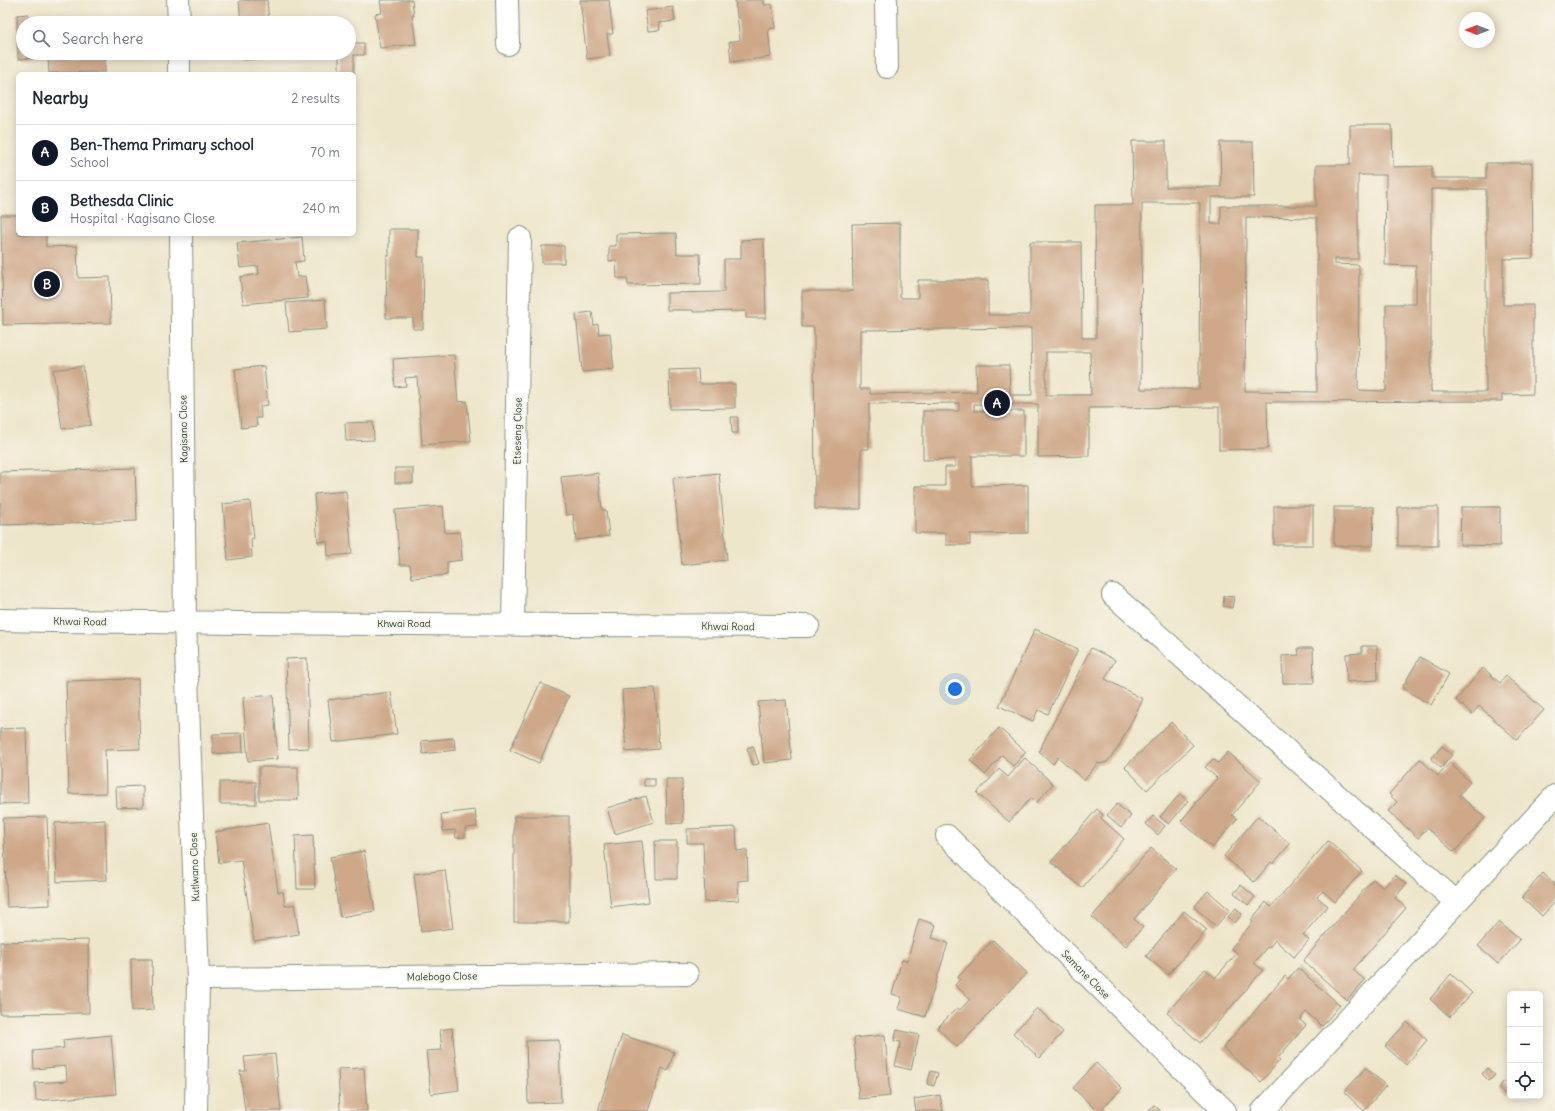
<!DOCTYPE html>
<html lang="en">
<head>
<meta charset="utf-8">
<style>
  body { margin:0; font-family:Delius,sans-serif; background:#f6f6f7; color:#1f2937 }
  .controls { position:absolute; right:12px; bottom:12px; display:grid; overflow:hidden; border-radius:6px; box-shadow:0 2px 10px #0003 }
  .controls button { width:36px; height:36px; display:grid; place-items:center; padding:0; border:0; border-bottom:1px solid #e0e1e3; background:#fff; color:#1f2937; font:20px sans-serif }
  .compass { position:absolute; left:1459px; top:12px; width:36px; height:36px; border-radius:50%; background:#fff; box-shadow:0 2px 10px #0003; rotate:270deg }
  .you { position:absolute; left:955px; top:689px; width:14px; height:14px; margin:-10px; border:3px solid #fff; border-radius:50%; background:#1a73e8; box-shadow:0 0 0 6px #1a73e833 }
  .badge { display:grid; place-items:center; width:26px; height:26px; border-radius:50%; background:#111827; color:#fff; font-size:13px; font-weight:700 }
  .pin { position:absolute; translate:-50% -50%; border:2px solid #fff; box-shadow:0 1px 4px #0006 }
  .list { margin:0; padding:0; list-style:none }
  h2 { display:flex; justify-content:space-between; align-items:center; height:52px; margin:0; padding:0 16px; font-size:17px }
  h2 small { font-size:13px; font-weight:400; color:#747a83 }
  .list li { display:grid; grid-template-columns:26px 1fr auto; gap:12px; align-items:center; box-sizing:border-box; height:56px; padding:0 16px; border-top:1px solid #e0e1e3 }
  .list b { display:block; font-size:15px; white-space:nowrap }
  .list p { margin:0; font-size:13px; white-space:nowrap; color:#747a83 }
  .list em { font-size:13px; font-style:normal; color:#747a83 }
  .icon { flex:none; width:22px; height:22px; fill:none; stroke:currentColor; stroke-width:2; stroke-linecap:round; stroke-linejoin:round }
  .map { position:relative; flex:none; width:1555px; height:1111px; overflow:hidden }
  .search { position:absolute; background:#fff; box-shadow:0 2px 10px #0003; left:16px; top:16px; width:340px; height:44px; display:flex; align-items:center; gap:10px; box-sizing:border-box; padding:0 14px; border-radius:22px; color:#747a83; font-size:15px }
  .panel { position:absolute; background:#fff; box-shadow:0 2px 10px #0003; left:16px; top:72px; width:340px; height:164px; border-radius:6px }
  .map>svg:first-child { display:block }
  .building { fill:#cfa889; fill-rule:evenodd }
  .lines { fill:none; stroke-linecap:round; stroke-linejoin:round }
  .minor-casing { stroke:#869280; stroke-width:24 }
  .minor { stroke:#fff; stroke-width:22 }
  .labels { text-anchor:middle; stroke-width:3.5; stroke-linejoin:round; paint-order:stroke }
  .street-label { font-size:10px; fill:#1f3d34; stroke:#f7f3e8 }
</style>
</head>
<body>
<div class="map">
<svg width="1555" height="1111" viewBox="0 0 1555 1111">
  <rect width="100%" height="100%" fill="#f7f3e8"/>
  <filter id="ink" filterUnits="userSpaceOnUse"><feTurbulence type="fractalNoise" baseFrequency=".025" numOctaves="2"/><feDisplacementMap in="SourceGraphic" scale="8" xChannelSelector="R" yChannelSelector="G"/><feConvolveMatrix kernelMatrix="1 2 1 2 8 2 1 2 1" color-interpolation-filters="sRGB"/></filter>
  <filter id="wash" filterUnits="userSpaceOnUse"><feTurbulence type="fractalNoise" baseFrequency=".012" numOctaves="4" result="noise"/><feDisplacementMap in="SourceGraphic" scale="16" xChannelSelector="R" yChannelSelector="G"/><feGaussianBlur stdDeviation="0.9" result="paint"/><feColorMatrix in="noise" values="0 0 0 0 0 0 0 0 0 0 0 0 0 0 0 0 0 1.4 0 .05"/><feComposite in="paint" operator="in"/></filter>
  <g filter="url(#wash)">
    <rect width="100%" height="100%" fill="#eee6cb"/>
    <g id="blocks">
      <g class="building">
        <path d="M256,0H267L269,23H241L239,1Z"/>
        <path d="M380,0H412L414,16H412L416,44L380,48L375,14L382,13Z"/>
        <path d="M580,0H609L613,34H607L610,56L587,59Z"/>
        <path d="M735,0H764V5L772,4L775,28L768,29L771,57L731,62L729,42L740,40Z"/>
        <path d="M673,7L675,21L659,23L660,30L648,31L645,11Z"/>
        <path d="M28,14V23H23V53H52V56L105,55V72L49,73L48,58L18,59L17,15Z"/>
        <path d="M349,43H364V55H354V74H339V53H349Z"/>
        <path d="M243,53H271V58L243,60Z"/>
        <path d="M1350,125H1392L1393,167L1432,166V178H1486V163H1532L1533,258L1503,259V305H1533V394L1502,395V401L1267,402L1268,449L1219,450V407L1089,408V456L1038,457V404H974V411H1024V456H972V486L1028,485V533L970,534V545H946V533H915V486H945V467H955V459L923,460V411H959V403L869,404V449H861V509H815L814,327H802V291H853L852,224L900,223V298H918V280H988V315H1030V242H1081L1082,338H1096L1095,205H1133L1132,141H1166V187H1221L1220,142H1253L1254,197H1211V224H1221V206H1316V165H1350ZM1358,175H1386L1385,265L1416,266V304H1386V391L1358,390L1359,265L1334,264V259H1358ZM1431,189H1486V392H1431ZM1142,203H1200L1199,389H1141ZM1246,217L1317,218V392L1245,391ZM1031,328L1032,395H1010L1009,365H976L977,392L870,394V389H860V330ZM1046,352H1090L1091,395H1046Z"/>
        <path d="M1,215H18V234H46V247L77,246L78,278L110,277L111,323L3,325Z"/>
        <path d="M389,229H418V257H424L423,329H413V318H386L387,256H389Z"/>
        <path d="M676,233L677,254H700L701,284L628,285L627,278H617L616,260L609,261V246H616V234Z"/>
        <path d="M302,237L304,261L295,262L297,277L305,276L308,298L243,304L240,277L259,274L258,266L240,268L237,243Z"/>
        <path d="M764,239L766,318H746V311L693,312V310H667V293L724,292V259H741V240Z"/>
        <rect x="542" y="246" width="22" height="17"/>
        <path d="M325,300L327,329L289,332L286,303Z"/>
        <path d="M592,312L594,325L598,324L599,334L610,333L614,369L582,372L576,314Z"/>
        <path d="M454,355L458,402L467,401L471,441L422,445L417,377L405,378L406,386L395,387L393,359Z"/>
        <path d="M83,366L91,425L62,429L53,370Z"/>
        <path d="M264,366L268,405L260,406L261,418H256L257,426L241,428L235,369Z"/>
        <path d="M698,369L699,384H735V408L670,409L669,370Z"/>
        <path d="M731,417H738V433H732Z"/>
        <path d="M373,422L374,440L346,441L345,423Z"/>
        <path d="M135,468L137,521L0,525V472Z"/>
        <rect x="395" y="468" width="18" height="15"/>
        <path d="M598,473L602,510H606L609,536L576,540L573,514L566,515L561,477Z"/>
        <path d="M719,473L727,560L682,565L673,478Z"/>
        <path d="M346,491L352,554L328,556L327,541L318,542L314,494Z"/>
        <path d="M250,501L254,538L251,539L252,557L228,560L223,504Z"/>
        <path d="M443,506L445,533L460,532L462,560L447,562V575L412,578L410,565H400L395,510Z"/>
        <rect x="1274" y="506" width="39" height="39"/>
        <path d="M1334,507H1374L1373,546H1334Z"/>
        <rect x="1398" y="507" width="40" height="39"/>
        <path d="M1461,507H1500V546L1460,545Z"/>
        <path d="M1224,596L1234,597L1232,608L1223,606Z"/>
        <path d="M1035,629L1078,649L1048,714L1038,710L1033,721L999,706Z"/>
        <path d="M1362,646H1377L1378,680L1347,682L1346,654L1362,653Z"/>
        <path d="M1091,648L1115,660L1105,679L1143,699L1118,748L1107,762L1100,764L1098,763L1084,780L1058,757L1053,764L1039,751Z"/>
        <path d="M1298,648H1313L1314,683H1283L1282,656L1299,655Z"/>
        <path d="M1420,657L1449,674L1431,705L1402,688Z"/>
        <path d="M307,658L309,748L289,749L286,659Z"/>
        <path d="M1483,668L1500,683L1506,676L1544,710L1517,740L1479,706L1472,714L1456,700Z"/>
        <path d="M138,679L140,749L105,750L106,793L69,794L66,681Z"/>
        <path d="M540,683L569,696L539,763L510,750Z"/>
        <path d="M655,688L659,749L626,752L622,690Z"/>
        <path d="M391,692L397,734L333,742L328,700Z"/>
        <path d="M273,695L278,759L248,761L243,698Z"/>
        <path d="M786,700L792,760L764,763L758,702Z"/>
        <path d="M1171,722L1193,745L1147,790L1125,767Z"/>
        <path d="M26,728L28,803L0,804V729Z"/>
        <path d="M999,728L1026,752L1013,766L1002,755L985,775L970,760Z"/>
        <path d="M242,733L243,752L213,754V734Z"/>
        <path d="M454,738L455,750L423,754L421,741Z"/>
        <path d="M753,746L759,764L753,765L747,748Z"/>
        <path d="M1442,746L1452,755L1441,768L1431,759Z"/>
        <path d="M1228,752L1261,781L1232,815L1237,819L1212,848L1181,821L1217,778L1205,767L1213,759L1218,763Z"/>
        <path d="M1025,758L1053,784L1036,803L1031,798L1009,822L977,793L999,769L1008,777Z"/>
        <path d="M1420,759L1438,776L1450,763L1470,782L1459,795L1485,818L1454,852L1427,828L1418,838L1388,811L1397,802L1389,794Z"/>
        <rect x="259" y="767" width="39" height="33"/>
        <rect x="644" y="779" width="11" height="7"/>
        <path d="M666,779H682L683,823L667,824Z"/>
        <rect x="220" y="782" width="36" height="22"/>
        <path d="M143,786V807L117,808L116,787Z"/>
        <path d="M1180,794L1188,801L1169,824L1160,817Z"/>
        <path d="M646,796L654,822L615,834L607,808Z"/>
        <path d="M1117,804L1131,816L1121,828L1107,815Z"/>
        <path d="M1097,809L1103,815L1101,818L1124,839L1082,888L1051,862Z"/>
        <path d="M475,810L477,827L465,828V837L456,838L455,830L443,831L441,814Z"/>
        <rect x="514" y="816" width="55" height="106"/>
        <path d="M1153,816L1165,826L1158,835L1146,824Z"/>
        <path d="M1258,816L1290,844L1273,864L1271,862L1254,882L1224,856Z"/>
        <path d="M47,817L50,905L7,907L3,818Z"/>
        <path d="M105,820L107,880L57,882L55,823Z"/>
        <path d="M268,823L278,892H283L285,906L294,904L299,934L254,941L241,860L219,863L215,832Z"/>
        <path d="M736,827L737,851L747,850L748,880L738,881L739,900L705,902L703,843H687V829Z"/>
        <path d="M313,835L315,889H297L295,836Z"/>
        <path d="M642,841L649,902L611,907L604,845Z"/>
        <path d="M655,841H677V879H656Z"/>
        <path d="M1328,841L1362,871L1335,902L1323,891L1317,897L1328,906L1303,935L1309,940L1294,957L1275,940L1269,948L1267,947L1254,963L1263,970L1200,1043L1167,1013L1205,969L1215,978L1237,953L1231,948L1253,922L1251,920L1266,902L1271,907Z"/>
        <path d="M1151,848L1176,869L1134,919L1143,927L1126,946L1092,917Z"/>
        <path d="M364,851L375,911L340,917L330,857Z"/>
        <path d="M445,870L453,928L421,932L414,874Z"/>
        <path d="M1543,873L1555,884V902L1542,916L1522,897Z"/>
        <path d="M1395,875L1406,884L1395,898L1406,908L1353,970L1365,980L1347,1000L1303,961L1373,879L1383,888Z"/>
        <path d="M1241,885L1255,897L1248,905L1234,893Z"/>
        <path d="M1208,891L1230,910L1216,926L1194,907Z"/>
        <path d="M1236,908L1242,914L1235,923L1228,917Z"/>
        <path d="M1184,911L1207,930L1168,975L1146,956Z"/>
        <path d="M919,919L936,925L932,938L948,943L925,1017L898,1009L902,997L892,994L902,960L907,961Z"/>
        <path d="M1499,922L1520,940L1498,964L1478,946Z"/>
        <path d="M88,940L89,1013L0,1014V942Z"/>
        <path d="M993,940L1027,973L957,1047L937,1028L957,1008L960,1010L970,999L955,985L960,979L958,977Z"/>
        <path d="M131,959H152L153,1010L132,1011Z"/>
        <path d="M1298,968L1340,1005L1322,1026L1306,1012L1300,1020L1306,1025L1278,1058L1280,1060L1261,1082L1223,1048L1285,976L1288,979Z"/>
        <path d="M1451,974L1472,993L1450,1017L1430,999Z"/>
        <path d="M1037,1008L1063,1032L1039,1058L1013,1033Z"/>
        <path d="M1407,1022L1427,1040L1406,1065L1385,1046Z"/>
        <path d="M452,1028L459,1090L431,1094L426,1051L442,1050L440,1030Z"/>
        <path d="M897,1030L919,1035L911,1070L895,1066L901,1042L894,1041Z"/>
        <path d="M111,1035L116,1094L36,1101L35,1083L67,1081L66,1066L34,1069L33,1051L64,1048L63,1040Z"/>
        <path d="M622,1035L674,1052L668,1071L662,1068L648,1111H598Z"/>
        <path d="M885,1035L890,1096L859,1099L854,1038Z"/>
        <path d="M559,1040L561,1102L528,1103L526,1041Z"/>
        <path d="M275,1054L281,1111H245L240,1071H246L244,1057Z"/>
        <path d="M1096,1063L1122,1088L1100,1111H1097L1073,1088Z"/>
        <path d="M364,1068L367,1111H340L338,1069Z"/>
        <path d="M1366,1068L1386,1086L1364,1111L1344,1092Z"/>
        <path d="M1487,1068L1495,1075L1489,1081L1482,1074Z"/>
        <path d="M931,1071L938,1073L934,1086L927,1084Z"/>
        <path d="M1504,1081L1510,1086V1092L1507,1096L1498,1088Z"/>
        <path d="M940,1095L943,1111H916L914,1099Z"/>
        <path d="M1154,1105L1161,1111H1148Z"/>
      </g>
    </g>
  </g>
  <g filter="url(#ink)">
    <use href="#blocks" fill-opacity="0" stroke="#869280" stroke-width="1"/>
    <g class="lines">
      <g class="minor-casing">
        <g id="minor">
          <path d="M178,0L179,23"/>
          <path d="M507,0L508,44"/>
          <path d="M886,0L887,67"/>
          <path d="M179,53V74"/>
          <path d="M181,234L185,623L198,979L196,1111"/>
          <path d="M1113,595L1456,902"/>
          <path d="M0,620C269,625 539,624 808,626"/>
          <path d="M513,624L520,238"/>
          <path d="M947,836L1225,1111"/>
          <path d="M198,979L687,974"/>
          <path d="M1263,1111L1555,796"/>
        </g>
      </g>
      <use href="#minor" class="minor"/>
    </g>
  </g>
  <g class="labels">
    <g class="street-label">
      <text transform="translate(183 429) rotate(-91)" y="4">Kagisano Close</text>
      <text transform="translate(517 431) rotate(-89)" y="4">Etseseng Close</text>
      <text transform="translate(80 621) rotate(1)" y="4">Khwai Road</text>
      <text x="404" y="627">Khwai Road</text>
      <text transform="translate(728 626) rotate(1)" y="4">Khwai Road</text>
      <text transform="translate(194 867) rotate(-92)" y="4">Kutlwano Close</text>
      <text transform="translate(1086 974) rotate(45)" y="4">Semane Close</text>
      <text transform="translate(442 976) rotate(-1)" y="4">Malebogo Close</text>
    </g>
  </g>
</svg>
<div class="controls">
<button>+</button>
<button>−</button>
<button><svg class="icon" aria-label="locate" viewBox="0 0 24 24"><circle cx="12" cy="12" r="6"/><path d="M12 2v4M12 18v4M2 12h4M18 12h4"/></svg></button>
</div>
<svg class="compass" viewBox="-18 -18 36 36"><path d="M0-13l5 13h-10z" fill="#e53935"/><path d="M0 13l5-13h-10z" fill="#747a83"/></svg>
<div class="you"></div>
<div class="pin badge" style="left:997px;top:403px">A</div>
<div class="pin badge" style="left:47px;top:284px">B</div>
<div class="search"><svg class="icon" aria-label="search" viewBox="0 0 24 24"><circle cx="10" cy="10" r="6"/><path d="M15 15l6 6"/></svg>Search here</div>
<section class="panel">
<h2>Nearby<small>2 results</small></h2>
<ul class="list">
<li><span class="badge">A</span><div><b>Ben-Thema Primary school</b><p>School</p></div><em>70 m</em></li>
<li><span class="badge">B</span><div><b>Bethesda Clinic</b><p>Hospital · Kagisano Close</p></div><em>240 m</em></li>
</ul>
</section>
</div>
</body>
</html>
